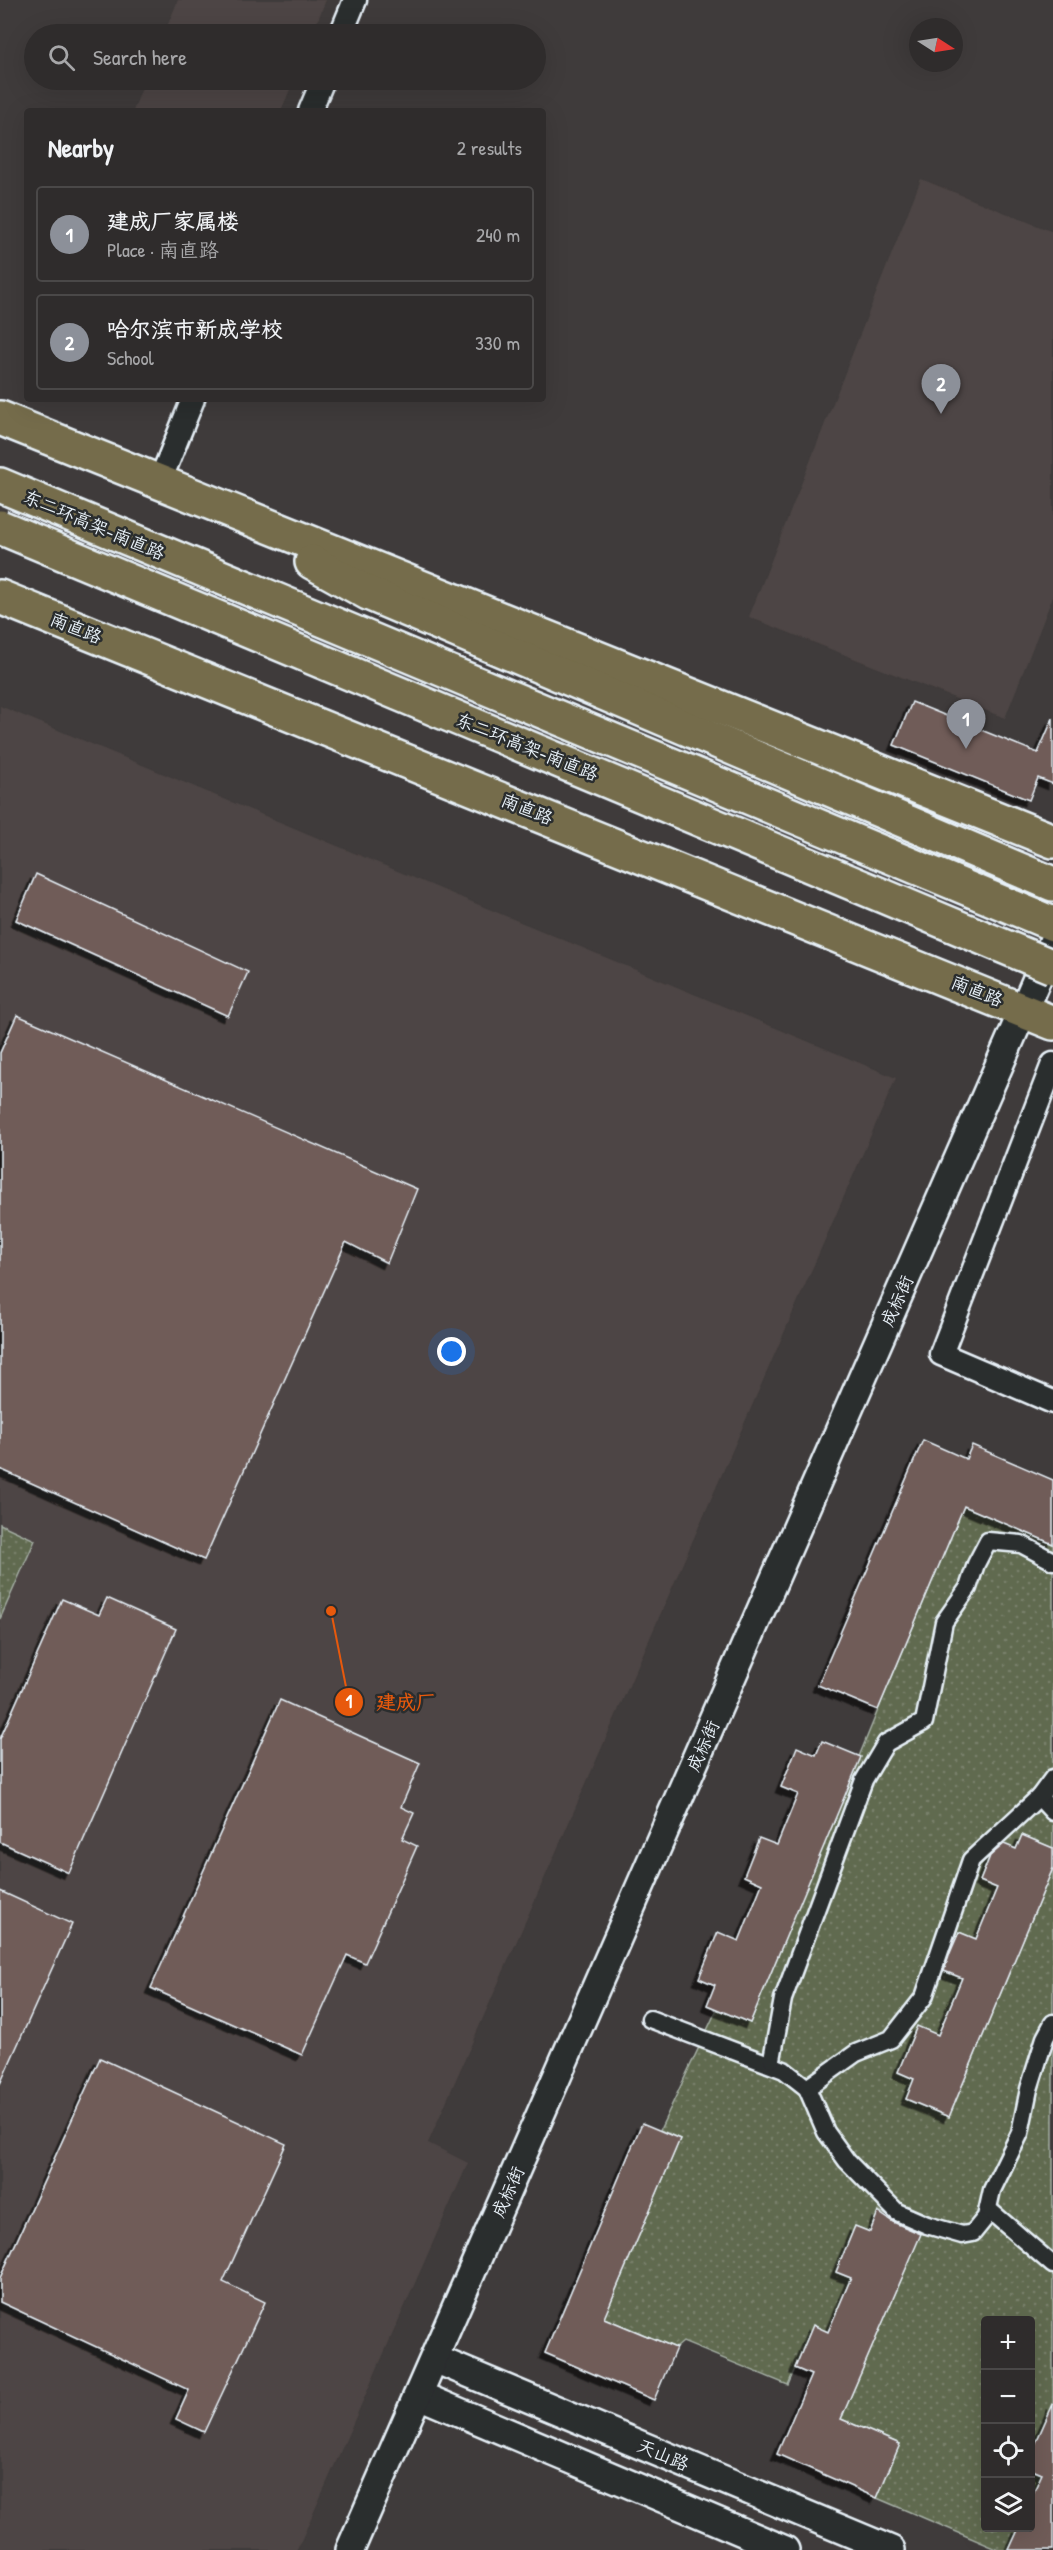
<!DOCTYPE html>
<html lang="en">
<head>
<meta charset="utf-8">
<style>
  body { margin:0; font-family:"Patrick Hand","LXGW WenKai TC",sans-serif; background:#3b3838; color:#f1f3f6 }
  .controls { position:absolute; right:18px; bottom:18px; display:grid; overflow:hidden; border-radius:6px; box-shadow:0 6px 24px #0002 }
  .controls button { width:54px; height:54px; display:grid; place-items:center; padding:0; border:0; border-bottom:2px solid #4a4848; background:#2f2c2c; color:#f1f3f6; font:30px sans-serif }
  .compass { position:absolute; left:909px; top:18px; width:54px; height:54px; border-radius:50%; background:#2f2c2c; box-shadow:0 6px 24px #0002; rotate:102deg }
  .you { position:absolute; left:452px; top:1352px; width:21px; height:21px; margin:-15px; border:4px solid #fff; border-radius:50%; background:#1a73e8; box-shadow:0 0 0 9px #1a73e833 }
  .badge { display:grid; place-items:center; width:39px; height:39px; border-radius:50%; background:#8c9099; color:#fff; font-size:20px; font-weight:700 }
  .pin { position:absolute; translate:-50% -50px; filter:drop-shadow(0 2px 3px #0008) }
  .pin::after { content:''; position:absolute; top:32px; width:21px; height:18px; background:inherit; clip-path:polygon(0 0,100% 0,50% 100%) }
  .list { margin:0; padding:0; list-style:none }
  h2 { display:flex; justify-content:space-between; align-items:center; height:78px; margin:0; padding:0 24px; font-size:26px }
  h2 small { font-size:20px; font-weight:400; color:#a7a7a9 }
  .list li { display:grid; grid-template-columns:39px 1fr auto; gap:18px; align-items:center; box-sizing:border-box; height:96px; margin:0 12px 12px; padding:0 12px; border:2px solid #4a4848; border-radius:6px }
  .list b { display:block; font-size:22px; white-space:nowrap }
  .list p { margin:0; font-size:20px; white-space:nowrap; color:#a7a7a9 }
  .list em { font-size:20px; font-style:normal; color:#a7a7a9 }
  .icon { flex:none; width:33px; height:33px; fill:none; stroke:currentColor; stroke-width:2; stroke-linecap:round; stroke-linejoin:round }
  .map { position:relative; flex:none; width:1053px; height:2550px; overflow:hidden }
  .search { position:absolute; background:#2f2c2c; box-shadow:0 6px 24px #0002; left:24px; top:24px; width:522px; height:66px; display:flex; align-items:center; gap:15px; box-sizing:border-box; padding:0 21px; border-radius:33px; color:#a7a7a9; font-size:22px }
  .panel { position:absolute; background:#2f2c2c; box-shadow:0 6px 24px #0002; left:24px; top:108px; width:522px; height:294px; border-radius:6px }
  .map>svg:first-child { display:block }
  .built { fill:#4d4544 }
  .park { fill:url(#park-dots); stroke:#a4aea4; stroke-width:1.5 }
  .building { fill:#6f5c59; stroke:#e8f1f8; stroke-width:1.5; filter:url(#shadow) }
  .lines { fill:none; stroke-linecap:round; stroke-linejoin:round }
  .pedestrian-casing { stroke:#e8f1f8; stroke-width:21 }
  .minor-casing { stroke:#e8f1f8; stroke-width:27 }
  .tertiary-casing { stroke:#e8f1f8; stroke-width:32 }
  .trunk-casing { stroke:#e8f1f8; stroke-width:38 }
  .pedestrian { stroke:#2a2d2e; stroke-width:16 }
  .minor { stroke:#2a2d2e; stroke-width:22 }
  .tertiary { stroke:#2a2d2e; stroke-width:27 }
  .trunk { stroke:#746c4b; stroke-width:33 }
  .trunk-bridge-casing { stroke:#e8f1f8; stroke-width:38; stroke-linecap:butt }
  .trunk-bridge { stroke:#746c4b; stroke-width:33 }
  .labels { text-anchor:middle; stroke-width:5; stroke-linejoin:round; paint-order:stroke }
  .street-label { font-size:18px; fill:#e8f1f8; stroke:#2a2d2e }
  .leader { fill:none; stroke:#e8590c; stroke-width:2 }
  .callout-dot { fill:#e8590c; stroke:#2a2d2e; stroke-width:2 }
  .mark-label { font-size:18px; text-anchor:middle; font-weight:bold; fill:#fff }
  .callout-label { font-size:20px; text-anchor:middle; font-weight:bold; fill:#e8590c; stroke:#2a2d2e; stroke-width:5; stroke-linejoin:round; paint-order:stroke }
</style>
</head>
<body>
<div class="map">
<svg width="1053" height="2550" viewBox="0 0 1053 2550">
  <defs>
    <pattern id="park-dots" width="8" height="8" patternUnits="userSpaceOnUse" patternTransform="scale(1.5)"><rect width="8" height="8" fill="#616a50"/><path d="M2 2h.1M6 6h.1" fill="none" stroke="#78806a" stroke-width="1.8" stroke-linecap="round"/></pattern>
    <filter id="shadow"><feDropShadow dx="-5.5" dy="5.5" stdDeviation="0" flood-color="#0009"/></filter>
  </defs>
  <rect width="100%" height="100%" fill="#3f3b3b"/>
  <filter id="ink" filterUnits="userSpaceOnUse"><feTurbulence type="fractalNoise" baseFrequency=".0167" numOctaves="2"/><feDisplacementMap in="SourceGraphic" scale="12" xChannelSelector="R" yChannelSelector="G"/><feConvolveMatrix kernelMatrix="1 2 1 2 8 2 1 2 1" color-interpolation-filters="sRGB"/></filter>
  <g filter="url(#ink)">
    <g class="built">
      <path d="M178,0H326L312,34H164Z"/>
      <path d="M145,80H294L281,111H133Z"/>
      <path d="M921,179L1053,232V596L1005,718L749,617Z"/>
      <path d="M0,706L896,1078L428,2143L468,2163L297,2550H0Z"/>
    </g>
    <g class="park">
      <path d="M964,1506L1053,1544V1848L1022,1835L1016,1849L997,1841L980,1881L997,1888L976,1939L959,1932L943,1970L962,1978L938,2035L906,2099L949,2117L1053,1868V2428L1031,2456L1030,2320H986V2528H1019L1009,2550H999L877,2498L900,2444L841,2419L922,2231L879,2212L870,2232L855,2226L836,2271L851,2278L828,2332L813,2326L788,2385L683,2342L676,2348L604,2318L680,2139L660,2130L717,2009L750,2023L878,1710Z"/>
      <path d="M0,1524L35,1540L0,1619Z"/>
      <path d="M1031,2469L1042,2474L1031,2500Z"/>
    </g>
    <g class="building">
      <path d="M912,702L1038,753L1053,718V784L1038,778L1029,800L894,745Z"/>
      <path d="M36,874L248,972L228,1016L16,920Z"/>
      <path d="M17,1015L417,1189L387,1263L346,1242L204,1560L0,1469V1053Z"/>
      <path d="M923,1440L966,1459L972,1445L1053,1480V1544L964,1506L878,1710L818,1685Z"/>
      <path d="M107,1598L176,1629L69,1873L0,1842V1739L62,1599L99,1615Z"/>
      <path d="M280,1700L420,1763L401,1807L414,1813L402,1839L417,1846L365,1963L347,1955L302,2055L151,1988Z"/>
      <path d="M822,1741L861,1757L750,2023L707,2005L715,1985L699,1978L718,1932L739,1941L762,1884L744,1876L759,1838L777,1845L798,1794L781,1787L797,1747L816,1755Z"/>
      <path d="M1022,1835L1053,1848V1868L949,2117L906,2099L914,2079L898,2072L917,2026L938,2035L962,1978L944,1971L950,1953L959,1932L976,1939L997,1888L980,1881L990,1856L1004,1844L1016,1849Z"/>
      <path d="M0,1891L72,1924L0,2084Z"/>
      <path d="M100,2058L286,2144L223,2282L265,2302L204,2432L176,2419L189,2390L0,2302V2278Z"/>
      <path d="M642,2123L680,2139L604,2318L676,2348L654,2400L545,2353Z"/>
      <path d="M878,2212L893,2222L921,2234L841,2419L900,2444L877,2498L777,2454L811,2375L795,2368L813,2325L828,2332L851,2278L836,2272L855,2226L870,2232Z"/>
      <path d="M1053,2404V2550H1009L1019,2528H1030V2500L1042,2474L1030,2469V2456Z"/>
    </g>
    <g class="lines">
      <g class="pedestrian-casing">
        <g id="pedestrian">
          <path d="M1039,1797L1053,1812"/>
          <path d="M650,2019L784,2070L807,2088L826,2132L847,2161L897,2212L927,2225L962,2235L973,2233L986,2217L992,2190L1020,2133L1029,2089L1045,2038L1053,2023"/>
          <path d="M772,2059L783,1999L864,1780L886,1743L924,1722L944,1622L968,1588L976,1564L988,1541L1021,1544L1053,1561"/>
          <path d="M807,2088L856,2053L891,2039L924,1997L971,1860L1039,1797L1053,1778"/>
          <path d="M988,2209L1053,2265"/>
        </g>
      </g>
      <g class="minor-casing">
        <g id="minor">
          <path d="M341,34L355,0"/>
          <path d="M310,111L323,80"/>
          <path d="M160,481L193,399"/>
          <path d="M1053,1064L941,1354L1053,1402"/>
        </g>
      </g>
      <g class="tertiary-casing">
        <g id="tertiary">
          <path d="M435,2359L891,2550"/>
          <path d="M419,2395L785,2550"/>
          <path d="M350,2550L1053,942"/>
        </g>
      </g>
      <g class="trunk-casing">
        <g id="trunk">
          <path d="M0,418L1053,841"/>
          <path d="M0,485L1053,924"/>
          <path d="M312,562L368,593L1053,884"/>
          <path d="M0,597L1053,1023"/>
        </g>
      </g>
      <use href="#pedestrian" class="pedestrian"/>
      <use href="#minor" class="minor"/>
      <use href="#tertiary" class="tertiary"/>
      <use href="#trunk" class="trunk"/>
      <g class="trunk-bridge-casing">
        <path id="trunk-bridge" d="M0,527L1053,967"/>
      </g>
      <use href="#trunk-bridge" class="trunk-bridge"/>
    </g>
  </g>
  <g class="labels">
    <g class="street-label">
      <text transform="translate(94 525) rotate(23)" y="6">东二环高架-南直路</text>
      <text transform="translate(76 628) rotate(22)" y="6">南直路</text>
      <text transform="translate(527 747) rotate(22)" y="6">东二环高架-南直路</text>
      <text transform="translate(527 809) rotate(22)" y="6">南直路</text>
      <text transform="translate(977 991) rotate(22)" y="6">南直路</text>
      <text transform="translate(897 1301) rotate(-66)" y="6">成标街</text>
      <text transform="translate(703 1746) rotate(-66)" y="6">成标街</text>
      <text transform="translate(508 2192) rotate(-66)" y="6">成标街</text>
      <text transform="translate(663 2455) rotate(23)" y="6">天山路</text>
    </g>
  </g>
  <path class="leader" d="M331 1611L349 1702"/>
  <g class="callout-dot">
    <circle cx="331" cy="1611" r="6"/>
    <circle cx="349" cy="1702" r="15"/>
  </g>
  <g class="mark-label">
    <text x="349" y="1708">1</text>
  </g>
  <g class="callout-label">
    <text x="406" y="1709">建成厂</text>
  </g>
</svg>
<div class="controls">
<button>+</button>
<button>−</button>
<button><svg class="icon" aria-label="locate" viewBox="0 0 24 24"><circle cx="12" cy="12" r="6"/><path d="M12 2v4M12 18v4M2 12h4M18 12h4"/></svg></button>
<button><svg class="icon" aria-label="layers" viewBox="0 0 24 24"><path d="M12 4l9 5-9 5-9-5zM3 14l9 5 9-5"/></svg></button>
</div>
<svg class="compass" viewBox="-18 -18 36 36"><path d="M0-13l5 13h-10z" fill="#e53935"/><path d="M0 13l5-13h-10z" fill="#a7a7a9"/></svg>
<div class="you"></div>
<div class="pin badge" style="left:966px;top:749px">1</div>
<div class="pin badge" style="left:941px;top:414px">2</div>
<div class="search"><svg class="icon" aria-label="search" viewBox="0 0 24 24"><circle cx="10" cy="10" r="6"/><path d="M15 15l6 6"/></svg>Search here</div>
<section class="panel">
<h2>Nearby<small>2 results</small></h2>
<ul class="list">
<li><span class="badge">1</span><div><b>建成厂家属楼</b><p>Place · 南直路</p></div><em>240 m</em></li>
<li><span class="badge">2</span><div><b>哈尔滨市新成学校</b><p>School</p></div><em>330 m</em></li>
</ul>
</section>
</div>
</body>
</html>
